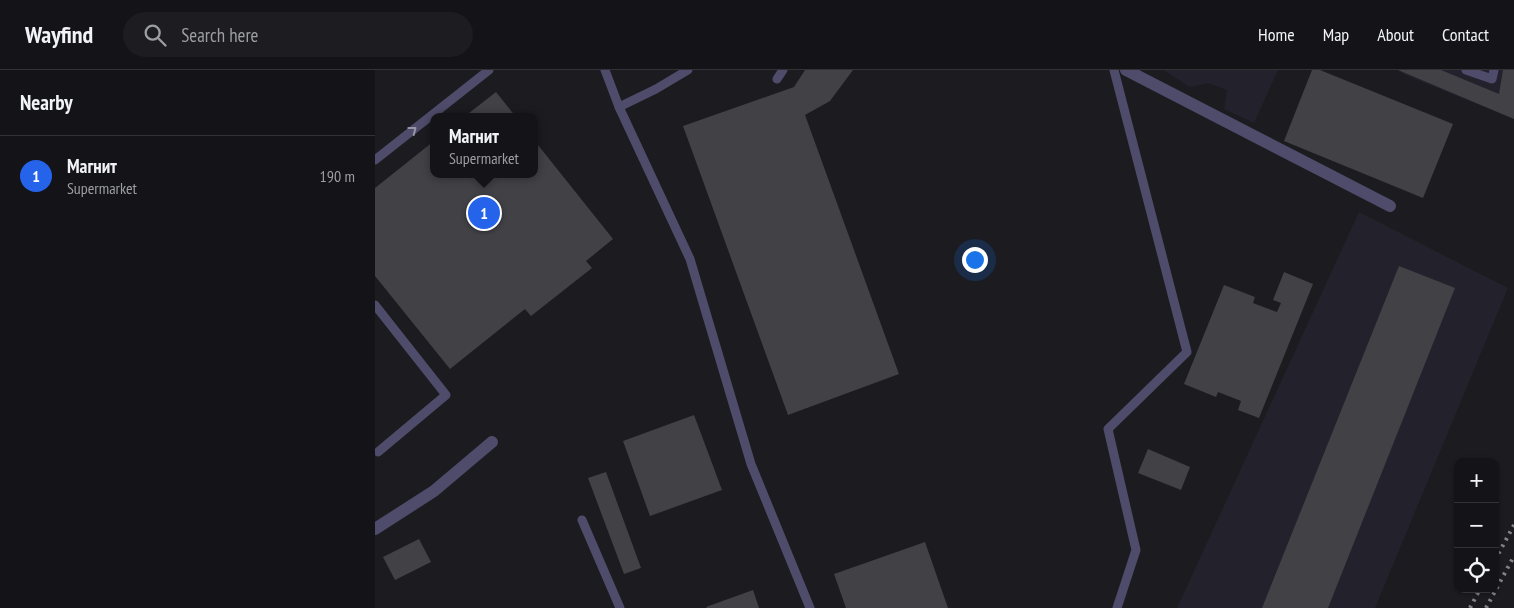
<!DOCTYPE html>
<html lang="en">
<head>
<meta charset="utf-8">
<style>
  body { margin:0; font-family:"PT Sans Narrow",sans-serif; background:#1d1d21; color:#f1f3f6 }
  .controls { position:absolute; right:15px; bottom:15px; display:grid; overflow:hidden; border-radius:10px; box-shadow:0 1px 4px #0004 }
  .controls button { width:45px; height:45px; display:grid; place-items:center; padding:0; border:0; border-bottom:1px solid #333337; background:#141418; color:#f1f3f6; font:25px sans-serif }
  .you { position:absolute; left:599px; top:189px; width:18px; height:18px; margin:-12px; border:4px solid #fff; border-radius:50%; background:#1a73e8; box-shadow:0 0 0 8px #1a73e833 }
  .badge { display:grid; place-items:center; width:32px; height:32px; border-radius:50%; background:#2563eb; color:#fff; font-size:16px; font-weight:700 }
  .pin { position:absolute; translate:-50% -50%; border:2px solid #fff; box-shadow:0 1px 5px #0006 }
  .popup { position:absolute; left:55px; top:43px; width:108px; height:65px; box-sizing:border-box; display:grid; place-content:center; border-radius:10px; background:#141418; filter:drop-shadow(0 1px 4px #0005); font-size:16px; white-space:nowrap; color:#9d9ea2 }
  .popup b { font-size:19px; color:#f1f3f6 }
  .popup::after { content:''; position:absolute; left:50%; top:100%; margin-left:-10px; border:10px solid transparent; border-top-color:#141418 }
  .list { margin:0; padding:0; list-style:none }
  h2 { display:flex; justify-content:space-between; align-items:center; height:65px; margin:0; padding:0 20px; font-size:21px }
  h2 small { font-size:16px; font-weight:400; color:#9d9ea2 }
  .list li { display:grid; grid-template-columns:32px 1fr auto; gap:15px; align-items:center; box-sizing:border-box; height:80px; padding:0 20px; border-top:1px solid #333337 }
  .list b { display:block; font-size:19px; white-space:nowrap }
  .list p { margin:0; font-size:16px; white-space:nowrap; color:#9d9ea2 }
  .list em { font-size:16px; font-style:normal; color:#9d9ea2 }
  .icon { flex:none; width:28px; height:28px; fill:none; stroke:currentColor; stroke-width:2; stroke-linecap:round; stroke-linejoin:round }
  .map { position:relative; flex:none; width:1139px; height:538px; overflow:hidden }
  header { display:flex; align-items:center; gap:30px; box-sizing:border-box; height:70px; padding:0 25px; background:#141418; border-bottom:1px solid #333337 }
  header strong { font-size:24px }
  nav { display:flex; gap:28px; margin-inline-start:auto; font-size:18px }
  .search { width:350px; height:45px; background:#1d1d21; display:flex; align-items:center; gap:12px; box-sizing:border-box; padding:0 18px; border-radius:28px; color:#9d9ea2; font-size:19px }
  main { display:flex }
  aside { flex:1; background:#141418 }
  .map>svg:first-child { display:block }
  .built { fill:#23222c }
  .building { fill:#424146 }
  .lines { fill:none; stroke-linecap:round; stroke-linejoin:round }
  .service { stroke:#4f4c6b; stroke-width:9 }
  .minor { stroke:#4f4c6b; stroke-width:12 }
  .rail { stroke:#838387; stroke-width:4; stroke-dasharray:2.5 5; stroke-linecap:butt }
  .oneway { stroke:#9795a5 }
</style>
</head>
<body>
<header>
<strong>Wayfind</strong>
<div class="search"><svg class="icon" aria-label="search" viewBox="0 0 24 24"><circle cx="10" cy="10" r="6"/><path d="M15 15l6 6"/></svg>Search here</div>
<nav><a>Home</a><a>Map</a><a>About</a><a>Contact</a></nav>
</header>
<main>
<aside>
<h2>Nearby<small></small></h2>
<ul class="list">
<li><span class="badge">1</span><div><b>Магнит</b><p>Supermarket</p></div><em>190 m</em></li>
</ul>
</aside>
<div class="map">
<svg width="1139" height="538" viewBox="0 0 1139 538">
  <rect width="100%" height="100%" fill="#1b1b20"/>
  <g class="built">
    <path d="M788,0H903L879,53L849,39L852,20L833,13L815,17Z"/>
    <path d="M1023,0H1139V49L1030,5Z"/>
    <path d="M984,142L1133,218L1000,538H802Z"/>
  </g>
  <g class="building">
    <path d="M430,0H478L455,31L430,45L524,304L413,345L308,56L419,17Z"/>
    <path d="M937,0H945L1078,54L1048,128L909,71Z"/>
    <path d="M1023,0H1066L1124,24L1128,0H1139V49Z"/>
    <path d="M121,22L141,47H89Z"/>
    <path d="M159,70L238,169L211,191L217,198L156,246L150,239L75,299L0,206V118L59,71V104H159Z"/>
    <path d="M1024,196L1080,218L953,538H887Z"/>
    <path d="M909,202L938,214L884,348L863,340L866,331L843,322L841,327L809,314L849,215L880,227L878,233L902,242L906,233L898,230Z"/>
    <path d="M319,345L347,420L275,446L248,371Z"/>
    <path d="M773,379L815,397L806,420L763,403Z"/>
    <path d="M231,402L266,498L249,504L213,408Z"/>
    <path d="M44,469L56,492L20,510L8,487Z"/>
    <path d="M550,472L573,538H471L459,504Z"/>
    <path d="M378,520L384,538H332L331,537Z"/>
  </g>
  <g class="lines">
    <g class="service">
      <path d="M230,0L244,37L315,189L376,394L435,538"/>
      <path d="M739,0L812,282L733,359L761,480L742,538"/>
      <path d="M1091,0L1117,9L1119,0"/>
      <path d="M402,9L408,0"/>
      <path d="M244,37L281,19L313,0"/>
      <path d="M0,90L114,0"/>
      <path d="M0,235L71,325L3,382"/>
      <path d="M207,450L245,538"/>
    </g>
    <g class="minor">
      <path d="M751,0L1015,136"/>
      <path d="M0,459L59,421L117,372"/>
    </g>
    <g class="rail">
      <path d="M1120,490L1139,455"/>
      <path d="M1095,538L1105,519"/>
      <path d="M1111,538L1139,486"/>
    </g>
  </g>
  <defs><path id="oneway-chevron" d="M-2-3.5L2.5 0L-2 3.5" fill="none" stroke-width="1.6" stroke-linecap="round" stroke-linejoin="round" transform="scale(1.25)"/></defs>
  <use class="oneway" href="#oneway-chevron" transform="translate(38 60) rotate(-38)"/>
</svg>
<div class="controls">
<button>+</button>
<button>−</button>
<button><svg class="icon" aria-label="locate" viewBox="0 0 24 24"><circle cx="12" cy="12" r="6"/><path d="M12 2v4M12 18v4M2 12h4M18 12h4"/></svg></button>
</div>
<div class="you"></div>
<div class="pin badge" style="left:109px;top:143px">1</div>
<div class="popup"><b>Магнит</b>Supermarket</div>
</div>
</main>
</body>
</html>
